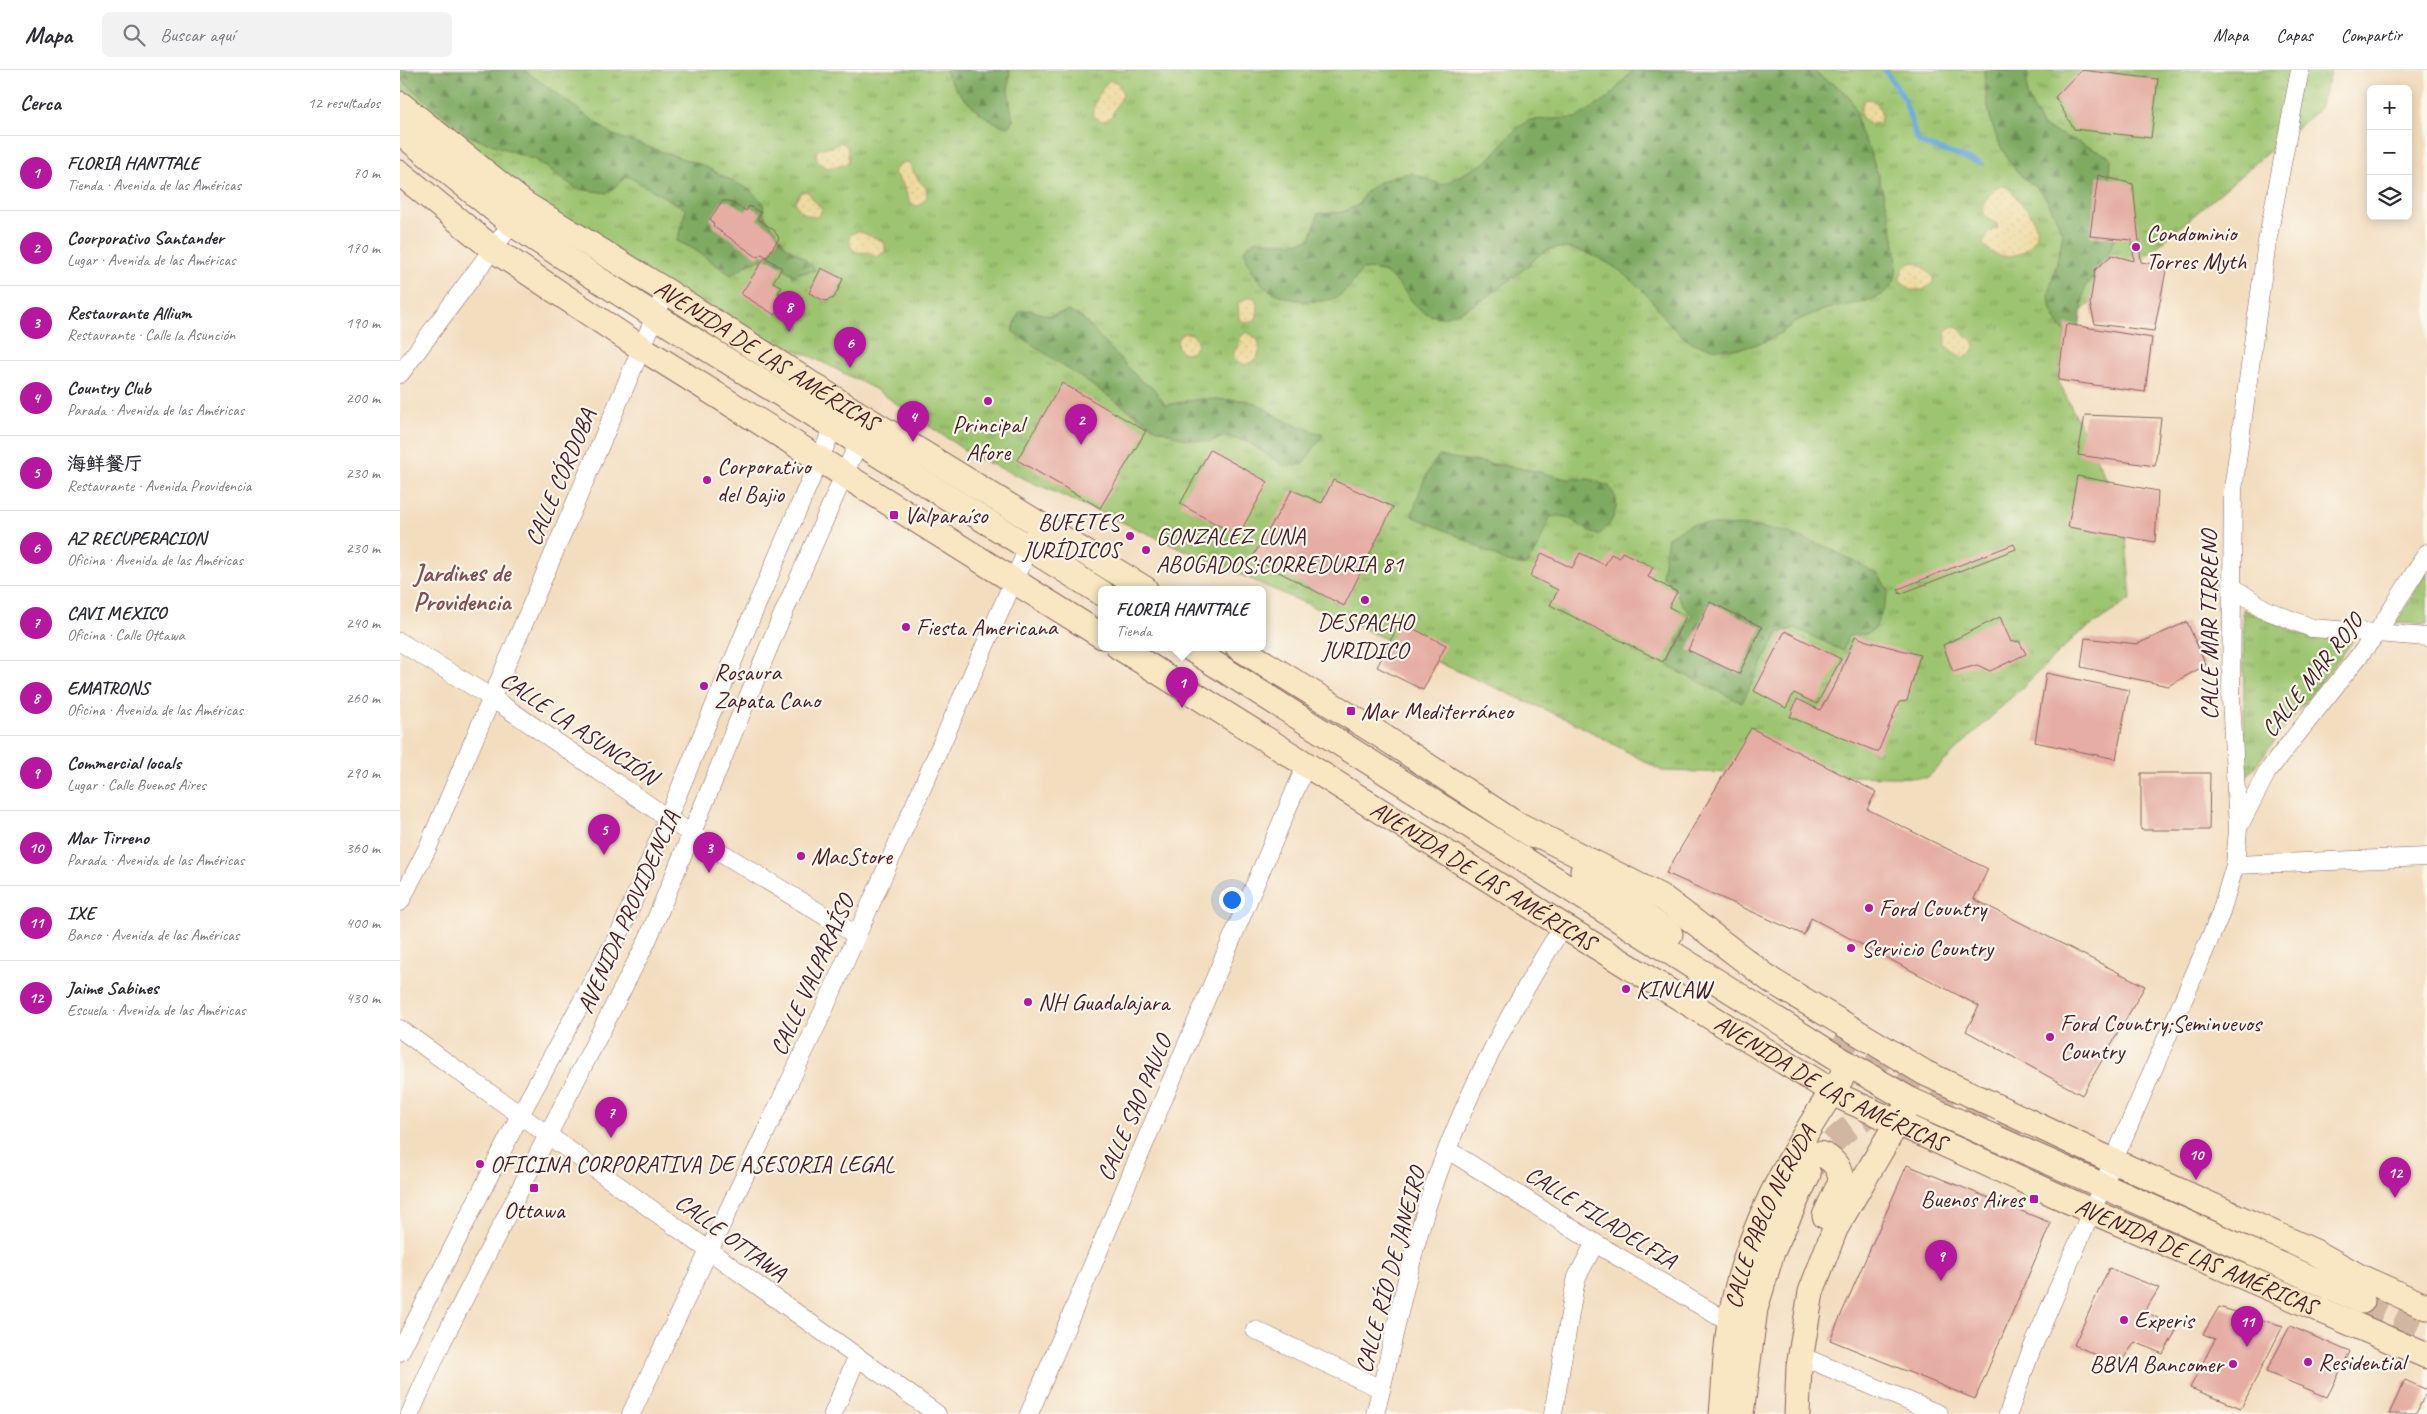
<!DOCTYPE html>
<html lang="es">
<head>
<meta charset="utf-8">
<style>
  body { margin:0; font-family:Caveat,"LXGW WenKai TC",sans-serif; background:#f2f2f3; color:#2b2b33 }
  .controls { position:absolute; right:15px; top:15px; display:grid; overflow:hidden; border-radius:8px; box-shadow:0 2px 12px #0003 }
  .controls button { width:45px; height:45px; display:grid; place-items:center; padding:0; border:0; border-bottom:1px solid #e1e1e2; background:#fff; color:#2b2b33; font:25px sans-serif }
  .you { position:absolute; left:831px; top:829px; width:18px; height:18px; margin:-12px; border:4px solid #fff; border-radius:50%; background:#1a73e8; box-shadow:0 0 0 8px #1a73e833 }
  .badge { display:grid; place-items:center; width:32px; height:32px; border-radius:50%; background:#b5179e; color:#fff; font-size:16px; font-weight:700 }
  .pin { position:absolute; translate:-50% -41px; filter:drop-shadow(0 1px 2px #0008) }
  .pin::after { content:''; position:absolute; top:26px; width:18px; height:15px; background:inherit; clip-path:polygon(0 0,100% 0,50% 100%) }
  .popup { position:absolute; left:698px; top:516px; width:168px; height:65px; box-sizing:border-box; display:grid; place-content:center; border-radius:8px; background:#fff; filter:drop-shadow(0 1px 4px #0005); font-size:16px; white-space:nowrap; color:#7c7c81 }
  .popup b { font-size:19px; color:#2b2b33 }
  .popup::after { content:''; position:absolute; left:50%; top:100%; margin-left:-10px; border:10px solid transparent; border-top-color:#fff }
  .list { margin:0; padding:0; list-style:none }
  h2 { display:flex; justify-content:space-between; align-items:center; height:65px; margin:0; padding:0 20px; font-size:21px }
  h2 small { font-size:16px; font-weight:400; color:#7c7c81 }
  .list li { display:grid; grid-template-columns:32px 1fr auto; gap:15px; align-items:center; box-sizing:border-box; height:75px; padding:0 20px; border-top:1px solid #e1e1e2 }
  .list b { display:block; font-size:19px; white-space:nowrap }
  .list p { margin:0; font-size:16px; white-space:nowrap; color:#7c7c81 }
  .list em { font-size:16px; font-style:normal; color:#7c7c81 }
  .icon { flex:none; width:28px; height:28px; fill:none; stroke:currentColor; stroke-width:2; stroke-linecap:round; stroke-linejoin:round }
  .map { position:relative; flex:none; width:2027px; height:1344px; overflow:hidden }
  header { display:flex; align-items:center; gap:30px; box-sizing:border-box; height:70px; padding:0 25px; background:#fff; border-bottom:1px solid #e1e1e2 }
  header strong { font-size:24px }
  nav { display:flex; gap:28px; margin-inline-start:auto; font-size:18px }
  .search { width:350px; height:45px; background:#f2f2f3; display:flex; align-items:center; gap:12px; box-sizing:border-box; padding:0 18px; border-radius:8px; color:#7c7c81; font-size:19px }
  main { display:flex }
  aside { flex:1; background:#fff }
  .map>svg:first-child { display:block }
  .grass { fill:url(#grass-tufts); stroke:#74724d }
  .forest { fill:url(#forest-firs); stroke:#646446 }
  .sand { fill:url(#sand-dots); stroke:#9c7c64 }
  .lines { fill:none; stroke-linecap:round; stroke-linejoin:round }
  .stream { stroke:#64a5d7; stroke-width:5.5 }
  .building { fill:#e5ada3 }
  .secondary-tunnel { stroke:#d1b7a1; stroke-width:25; stroke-dasharray:25 12; stroke-linecap:butt }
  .minor-casing { stroke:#85625f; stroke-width:19 }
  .secondary-casing { stroke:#85625f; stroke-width:27 }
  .minor { stroke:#fff; stroke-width:18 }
  .secondary { stroke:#f9e7c3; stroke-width:25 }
  .poi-dot { fill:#b5179e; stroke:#fbf7ec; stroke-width:2 }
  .labels { text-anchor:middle; stroke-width:4.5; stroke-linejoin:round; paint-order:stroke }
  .poi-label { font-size:24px; fill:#4a1f2b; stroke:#fbf7ec; text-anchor:start }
  .street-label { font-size:24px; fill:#4a1f2b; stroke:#fbf7ec }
  .neighbourhood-label { font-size:25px; font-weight:bold; fill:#805155; stroke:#fbf7ec }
</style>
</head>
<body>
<header>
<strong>Mapa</strong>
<div class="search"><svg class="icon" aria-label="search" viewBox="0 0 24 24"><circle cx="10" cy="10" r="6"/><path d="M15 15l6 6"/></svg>Buscar aquí</div>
<nav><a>Mapa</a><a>Capas</a><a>Compartir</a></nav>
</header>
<main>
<aside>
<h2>Cerca<small>12 resultados</small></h2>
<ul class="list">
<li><span class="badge">1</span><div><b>FLORIA HANTTALE</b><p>Tienda · Avenida de las Américas</p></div><em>70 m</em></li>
<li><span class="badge">2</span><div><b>Coorporativo Santander</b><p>Lugar · Avenida de las Américas</p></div><em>170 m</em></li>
<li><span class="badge">3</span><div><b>Restaurante Allium</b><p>Restaurante · Calle la Asunción</p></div><em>190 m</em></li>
<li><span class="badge">4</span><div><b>Country Club</b><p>Parada · Avenida de las Américas</p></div><em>200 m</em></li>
<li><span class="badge">5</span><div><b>海鲜餐厅</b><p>Restaurante · Avenida Providencia</p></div><em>230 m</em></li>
<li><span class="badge">6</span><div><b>AZ RECUPERACION</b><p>Oficina · Avenida de las Américas</p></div><em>230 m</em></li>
<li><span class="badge">7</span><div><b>CAVI MEXICO</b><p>Oficina · Calle Ottawa</p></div><em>240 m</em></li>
<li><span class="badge">8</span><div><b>EMATRONS</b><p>Oficina · Avenida de las Américas</p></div><em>260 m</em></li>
<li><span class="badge">9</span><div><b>Commercial locals</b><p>Lugar · Calle Buenos Aires</p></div><em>290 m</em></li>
<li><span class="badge">10</span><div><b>Mar Tirreno</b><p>Parada · Avenida de las Américas</p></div><em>360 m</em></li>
<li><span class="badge">11</span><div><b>IXE</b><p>Banco · Avenida de las Américas</p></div><em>400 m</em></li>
<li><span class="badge">12</span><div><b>Jaime Sabines</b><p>Escuela · Avenida de las Américas</p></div><em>430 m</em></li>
</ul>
</aside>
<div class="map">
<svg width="2027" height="1344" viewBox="0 0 2027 1344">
  <defs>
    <pattern id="grass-tufts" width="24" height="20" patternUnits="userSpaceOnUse" patternTransform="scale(1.25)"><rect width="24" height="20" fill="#9dc46f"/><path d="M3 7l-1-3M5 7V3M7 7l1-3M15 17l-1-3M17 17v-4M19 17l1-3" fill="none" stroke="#829f5b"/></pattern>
    <pattern id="forest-firs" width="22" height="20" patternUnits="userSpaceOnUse" patternTransform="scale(1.25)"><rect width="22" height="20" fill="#7eaa62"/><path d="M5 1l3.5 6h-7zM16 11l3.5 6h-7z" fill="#698a51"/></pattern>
    <pattern id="sand-dots" width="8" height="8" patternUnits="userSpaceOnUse" patternTransform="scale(1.25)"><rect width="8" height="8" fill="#eeda9e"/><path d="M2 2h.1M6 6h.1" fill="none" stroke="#cebb88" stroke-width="1.8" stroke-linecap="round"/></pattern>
  </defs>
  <rect width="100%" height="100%" fill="#fbf7ec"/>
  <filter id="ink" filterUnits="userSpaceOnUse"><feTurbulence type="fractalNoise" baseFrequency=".02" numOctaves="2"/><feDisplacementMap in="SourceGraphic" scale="10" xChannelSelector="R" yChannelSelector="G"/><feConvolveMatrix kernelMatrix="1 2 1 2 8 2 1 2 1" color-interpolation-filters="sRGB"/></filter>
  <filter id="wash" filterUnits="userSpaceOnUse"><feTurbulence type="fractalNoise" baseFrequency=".0096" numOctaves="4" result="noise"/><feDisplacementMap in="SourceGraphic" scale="20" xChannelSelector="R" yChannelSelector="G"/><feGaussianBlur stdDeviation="1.12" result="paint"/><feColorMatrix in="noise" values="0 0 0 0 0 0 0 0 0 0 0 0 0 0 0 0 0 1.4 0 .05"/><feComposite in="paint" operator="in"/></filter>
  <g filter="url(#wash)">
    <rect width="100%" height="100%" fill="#f3ddbf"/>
    <g class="grass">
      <path d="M0,0H1932L1919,39L1666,254L1658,310L1724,445L1731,529L1676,566L1527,708L1262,701L1177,654L573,386L475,319L412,287L197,201L0,23Z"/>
      <path d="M2027,501V554L1996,553Z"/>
      <path d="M1843,539L1898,564L1953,571L1845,709Z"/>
    </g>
    <g class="forest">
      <path d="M0,0H124L213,65L302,95L350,120L363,133L364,145L385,175L405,189L416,200L405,203L401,202L394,206L371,188L351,192L331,205L292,178L277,171L286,139L227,106L208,123L177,119L138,91L69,66L0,9Z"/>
      <path d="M545,0H610L608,21L613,50L609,56C588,57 551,19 545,0Z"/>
      <path d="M1233,0H1413C1423,12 1441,14 1450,29C1457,39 1457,51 1460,62C1462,67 1466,72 1468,77C1478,102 1508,194 1492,215C1476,236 1446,233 1424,240C1417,242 1410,245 1403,248C1393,252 1385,261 1374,267C1353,279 1326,282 1303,276C1278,271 1267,249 1252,231C1232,207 1204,186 1173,179C1165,178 1156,177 1148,180C1139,183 1131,193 1124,199C1103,215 1083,232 1059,242C1054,243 1047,247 1042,247C1005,248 1004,192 962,200C955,209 948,220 939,226C921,237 877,230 863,215C854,206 845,190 845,178L856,170C874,172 893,176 910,169L918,144L943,142L958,135L966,122L979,112L995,106L1011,103L1042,115L1086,92L1115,60L1129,50L1176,48L1207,29Z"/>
      <path d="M1584,0H1627V26L1642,56L1711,87L1709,131L1718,159L1703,197L1685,217L1678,265L1666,264C1639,232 1651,219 1659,183C1660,177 1663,169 1662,164C1658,149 1649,131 1639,120C1632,113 1622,108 1616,100C1592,71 1586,36 1584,0Z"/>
      <path d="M630,240L649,246L668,241L682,248L741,311L754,319L765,335L800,329L842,330L856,333L885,351L923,365L903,394L884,396L850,373L826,366L809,372L782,368L757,359L612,261L620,241Z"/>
      <path d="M1039,386L1127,399L1167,409H1189L1209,416C1211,420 1216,426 1216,430C1218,443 1208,459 1198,465C1178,458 1169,440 1149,448L1137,480L1125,496L1107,492L1056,465L1012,446C1018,426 1025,401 1039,386Z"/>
      <path d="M1291,454L1351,456L1389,463L1429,478L1478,504L1489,521L1475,559L1466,564L1448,566L1443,581L1395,558L1378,563L1342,633L1269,597L1277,573L1292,545C1276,531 1279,519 1262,506L1268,467Z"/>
    </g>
    <g class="sand">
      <path d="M710,10L718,13L723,24C721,30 717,33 715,39C710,51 704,55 693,46C691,38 703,14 710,10Z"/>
      <path d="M1470,29C1480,33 1483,42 1480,52L1471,55L1463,50L1460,42L1464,30Z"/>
      <path d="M441,72L447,76L449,89L447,94L427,98L417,91L416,84L419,78L433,77Z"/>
      <path d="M504,92L509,93L519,111L526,118L527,127L519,136L511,135L503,115L494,103V100Z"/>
      <path d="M1601,115C1611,117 1614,125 1620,132C1624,137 1630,142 1633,148C1649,179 1602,201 1583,174L1588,163L1598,158L1597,154L1584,145C1582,131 1589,123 1601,115Z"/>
      <path d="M402,121L408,122C412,129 417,133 422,139L419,146C410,149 397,141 395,131Z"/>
      <path d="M458,161L483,171L485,174V182L476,187L468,182C457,185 447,179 450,165Z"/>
      <path d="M1514,192L1522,196L1533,207V213L1523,220H1510L1500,210C1500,201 1505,194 1514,192Z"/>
      <path d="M849,227L855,228L858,239L856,249L847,253L839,249L838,233Z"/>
      <path d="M1556,256C1560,259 1562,262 1566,265C1577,274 1579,277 1566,287L1556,285L1546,275L1545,262L1549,258Z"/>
      <path d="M847,262L858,270L860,280L856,290L844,295L834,289V282L839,275L841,266Z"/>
      <circle cx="787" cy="273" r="10"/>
    </g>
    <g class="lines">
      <path class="stream" d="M1485,0L1504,28L1516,67L1520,73L1580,93"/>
    </g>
    <g id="blocks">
      <g class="building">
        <path d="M1681,0L1758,9L1751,68L1674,59L1655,27Z"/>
        <path d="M1698,105L1733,114L1741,192L1767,196L1754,261L1695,254L1690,234L1695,200L1712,185L1734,191L1732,170L1690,166Z"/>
        <path d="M322,131H329L346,141L349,136L361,143L357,149L374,160L379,168L367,187L362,184L357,187L314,157L313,152L310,149Z"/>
        <path d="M365,187L382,198L373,212L382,217L378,223L383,226L377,234L381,237L375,245L341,224Z"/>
        <path d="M421,198L443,209L434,228L425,231L409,223Z"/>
        <path d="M1666,254L1752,268L1745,322L1658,310Z"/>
        <path d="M662,313L746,361L700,438L617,390Z"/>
        <path d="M1685,345L1761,348L1755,396L1678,385Z"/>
        <path d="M810,380L868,412L838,466L780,434Z"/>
        <path d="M1677,406L1758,421L1755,472L1668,457Z"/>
        <path d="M933,410L993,437L944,536L852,488L892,420L922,433Z"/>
        <path d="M1614,474L1616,479L1500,524L1498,519Z"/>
        <path d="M1222,482L1253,497L1248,507L1277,522L1269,537L1286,546L1263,592L1150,535L1158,520L1130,506L1142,483L1172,498L1180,483L1205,495L1211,484L1219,488Z"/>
        <path d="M1310,532L1362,557L1339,604L1288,580Z"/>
        <path d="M1600,547L1611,572L1619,571L1626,584L1590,601L1577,595L1553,602L1543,575Z"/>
        <path d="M1000,552L1046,575L1023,620L977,597Z"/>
        <path d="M1787,552L1806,595L1768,616L1681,597L1685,568L1737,574Z"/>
        <path d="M1385,561L1441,589L1417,634L1394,623L1386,638L1354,621Z"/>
        <path d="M1455,566L1467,571L1520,585L1507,631L1499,632L1478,682L1390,647L1397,629L1420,640L1437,611Z"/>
        <path d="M1646,603L1729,620L1716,689L1635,672Z"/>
        <path d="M1351,658L1476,722L1467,739L1588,799L1574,829L1745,916L1682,1025L1566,961L1579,936L1411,848L1404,865L1266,803Z"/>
        <path d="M1741,703H1810L1809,760H1741Z"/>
        <path d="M1507,1095L1651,1153L1575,1329L1430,1270Z"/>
        <path d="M1709,1198L1759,1218L1745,1241L1777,1259L1763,1284L1735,1272L1719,1295L1674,1275Z"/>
        <path d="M1819,1237L1883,1256L1841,1338L1790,1318L1815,1269L1803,1264Z"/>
        <path d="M1890,1256L1950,1282L1927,1327L1866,1302Z"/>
        <path d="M2005,1310L2027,1320L2016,1344H1989Z"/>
      </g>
    </g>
  </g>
  <g filter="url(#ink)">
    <use href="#blocks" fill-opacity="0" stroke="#85625f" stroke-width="1"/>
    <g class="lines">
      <g class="secondary-tunnel">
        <path d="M1434,969L1510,1010L1634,1067"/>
        <path d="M1409,1102C1434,1061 1477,1032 1525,1030"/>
        <path d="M1850,1166L1941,1208"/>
        <path d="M1962,1231L2027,1260"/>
      </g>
      <g class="minor-casing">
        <g id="minor">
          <path d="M0,304L118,145"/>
          <path d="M1834,518L1866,540L1912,558L2027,567"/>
          <path d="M0,572L92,628L291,764L456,865"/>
          <path d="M1839,756L1867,702L1977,563L2027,483"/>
          <path d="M1835,795L2027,787"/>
          <path d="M0,832L28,777L266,221"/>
          <path d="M0,959L537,1344"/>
          <path d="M1048,1080L1195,1173L1330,1253"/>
          <path d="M855,1260L981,1319"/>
          <path d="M0,1282L120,1045L222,858L348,555L438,346"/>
          <path d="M1401,1286L1539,1344"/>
          <path d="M10,1344L42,1272L247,871L373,567L463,362"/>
          <path d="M231,1344L422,944L633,467"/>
          <path d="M433,1344L457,1287"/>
          <path d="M629,1344L906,695"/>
          <path d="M975,1344C991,1282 1003,1218 1021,1156C1052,1049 1104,950 1163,856"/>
          <path d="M1153,1344L1174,1220L1177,1207L1195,1173"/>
          <path d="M1608,1344L1631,1281L1820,845L1835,795L1838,759L1831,628L1833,420L1867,172L1900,0"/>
        </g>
      </g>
      <g class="secondary-casing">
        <g id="secondary">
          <path id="s1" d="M0,34L126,135L266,221L444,335L745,519"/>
          <path d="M0,62L111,153L255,246L702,523"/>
          <path d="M0,103L93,179L240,277L702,566"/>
          <path id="s2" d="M719,577L1163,856L1443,1028L1691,1141L2027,1286"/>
          <path d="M788,577L1436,987L1510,1030L1962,1231"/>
          <path d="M838,577L982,666L1134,766"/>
          <path d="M1121,756L1263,828L1372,911L1525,1003L1713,1091L1915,1182L1960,1207L2027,1237"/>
          <path d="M1183,801L1270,864"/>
          <path d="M1386,1101C1399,1090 1415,1076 1431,1090C1438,1096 1440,1102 1441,1111L1425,1146"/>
          <path id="s3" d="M1322,1344C1325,1314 1325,1283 1330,1253C1344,1162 1391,1083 1441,1008"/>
          <path d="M1341,1344L1355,1239L1372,1182L1408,1104"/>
          <path d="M1397,1344L1399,1297L1411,1222L1435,1159L1505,1039"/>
        </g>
      </g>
      <use href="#minor" class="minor"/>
      <use href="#secondary" class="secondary"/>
    </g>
  </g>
  <g class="poi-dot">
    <circle cx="1736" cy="177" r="5"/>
    <circle cx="588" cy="331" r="5"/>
    <circle cx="307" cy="410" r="5"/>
    <rect x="489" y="440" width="10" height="10" rx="2.5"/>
    <circle cx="730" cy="466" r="5"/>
    <circle cx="746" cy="480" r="5"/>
    <circle cx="965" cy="530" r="5"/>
    <circle cx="506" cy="557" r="5"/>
    <circle cx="304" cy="616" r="5"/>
    <rect x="946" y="636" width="10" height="10" rx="2.5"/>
    <circle cx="401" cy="786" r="5"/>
    <circle cx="1469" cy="838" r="5"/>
    <circle cx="1451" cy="878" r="5"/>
    <circle cx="1226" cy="919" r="5"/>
    <circle cx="628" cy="932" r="5"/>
    <circle cx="1650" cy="967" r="5"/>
    <circle cx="80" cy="1094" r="5"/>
    <rect x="129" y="1113" width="10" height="10" rx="2.5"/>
    <rect x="1629" y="1124" width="10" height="10" rx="2.5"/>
    <circle cx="1724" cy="1250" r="5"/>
    <circle cx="1908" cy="1292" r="5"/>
    <circle cx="1833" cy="1294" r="5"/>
  </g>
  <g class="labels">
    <g class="poi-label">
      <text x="1746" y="171">Condominio<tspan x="1746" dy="28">Torres Myth</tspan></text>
      <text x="588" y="362" text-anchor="middle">Principal<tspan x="588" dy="28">Afore</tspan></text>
      <text x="317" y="404">Corporativo<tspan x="317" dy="28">del Bajio</tspan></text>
      <text x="504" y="453">Valparaíso</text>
      <text x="720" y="460" text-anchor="end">BUFETES<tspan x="720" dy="28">JURÍDICOS</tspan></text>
      <text x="756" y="474">GONZALEZ LUNA<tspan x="756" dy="28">ABOGADOS;CORREDURIA 81</tspan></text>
      <text x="965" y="560" text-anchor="middle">DESPACHO<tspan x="965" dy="28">JURIDICO</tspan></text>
      <text x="516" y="565">Fiesta Americana</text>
      <text x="314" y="610">Rosaura<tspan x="314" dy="28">Zapata Cano</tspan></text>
      <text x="961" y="649">Mar Mediterráneo</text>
      <text x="411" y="794">MacStore</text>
      <text x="1479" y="846">Ford Country</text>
      <text x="1461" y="886">Servicio Country</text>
      <text x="1236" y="927">KINLAW</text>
      <text x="638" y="940">NH Guadalajara</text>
      <text x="1660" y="961">Ford Country;Seminuevos<tspan x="1660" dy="28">Country</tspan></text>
      <text x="90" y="1102">OFICINA CORPORATIVA DE ASESORIA LEGAL</text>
      <text x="1624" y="1137" text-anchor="end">Buenos Aires</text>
      <text x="134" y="1148" text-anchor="middle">Ottawa</text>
      <text x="1734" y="1258">Experis</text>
      <text x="1918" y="1300">Residential</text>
      <text x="1823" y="1302" text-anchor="end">BBVA Bancomer</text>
    </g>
    <g class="street-label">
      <text dy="8" stroke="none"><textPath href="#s1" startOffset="445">AVENIDA DE LAS AMÉRICAS</textPath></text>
      <text transform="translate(160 407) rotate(-67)" y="8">CALLE CÓRDOBA</text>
      <text transform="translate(1809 555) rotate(-90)" y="8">CALLE MAR TIRRENO</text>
      <text transform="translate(1912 605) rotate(-52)" y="8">CALLE MAR ROJO</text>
      <text transform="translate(179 658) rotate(34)" y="8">CALLE LA ASUNCIÓN</text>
      <text dy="8" stroke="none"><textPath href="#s2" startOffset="430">AVENIDA DE LAS AMÉRICAS</textPath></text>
      <text transform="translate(228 842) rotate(-66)" y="8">AVENIDA PROVIDENCIA</text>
      <text transform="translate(412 905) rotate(-66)" y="8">CALLE VALPARAÍSO</text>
      <text dy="8" stroke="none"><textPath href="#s2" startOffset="835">AVENIDA DE LAS AMÉRICAS</textPath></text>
      <text transform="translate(734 1038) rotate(-67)" y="8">CALLE SAO PAULO</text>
      <text transform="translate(1201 1147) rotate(32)" y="8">CALLE FILADELFIA</text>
      <text dy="8" stroke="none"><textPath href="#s3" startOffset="205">CALLE PABLO NERUDA</textPath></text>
      <text transform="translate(331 1167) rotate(36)" y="8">CALLE OTTAWA</text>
      <text dy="8" stroke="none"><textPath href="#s2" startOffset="1240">AVENIDA DE LAS AMÉRICAS</textPath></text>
      <text transform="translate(990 1200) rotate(-75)" y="8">CALLE RÍO DE JANEIRO</text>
    </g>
    <g class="neighbourhood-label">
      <text x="62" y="511">Jardines de<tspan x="62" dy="29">Providencia</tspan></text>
    </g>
  </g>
</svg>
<div class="controls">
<button>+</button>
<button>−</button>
<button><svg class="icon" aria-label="layers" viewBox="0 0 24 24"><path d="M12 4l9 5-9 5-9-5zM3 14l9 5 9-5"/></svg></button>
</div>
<div class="you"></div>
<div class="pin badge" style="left:782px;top:638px">1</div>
<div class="popup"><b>FLORIA HANTTALE</b>Tienda</div>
<div class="pin badge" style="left:681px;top:375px">2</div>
<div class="pin badge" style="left:309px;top:803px">3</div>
<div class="pin badge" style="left:513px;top:372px">4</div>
<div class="pin badge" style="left:204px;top:785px">5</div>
<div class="pin badge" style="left:450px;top:298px">6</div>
<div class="pin badge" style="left:211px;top:1068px">7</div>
<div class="pin badge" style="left:389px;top:262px">8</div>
<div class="pin badge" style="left:1541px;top:1211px">9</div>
<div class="pin badge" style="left:1796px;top:1110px">10</div>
<div class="pin badge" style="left:1847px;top:1277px">11</div>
<div class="pin badge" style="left:1995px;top:1128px">12</div>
</div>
</main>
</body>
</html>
